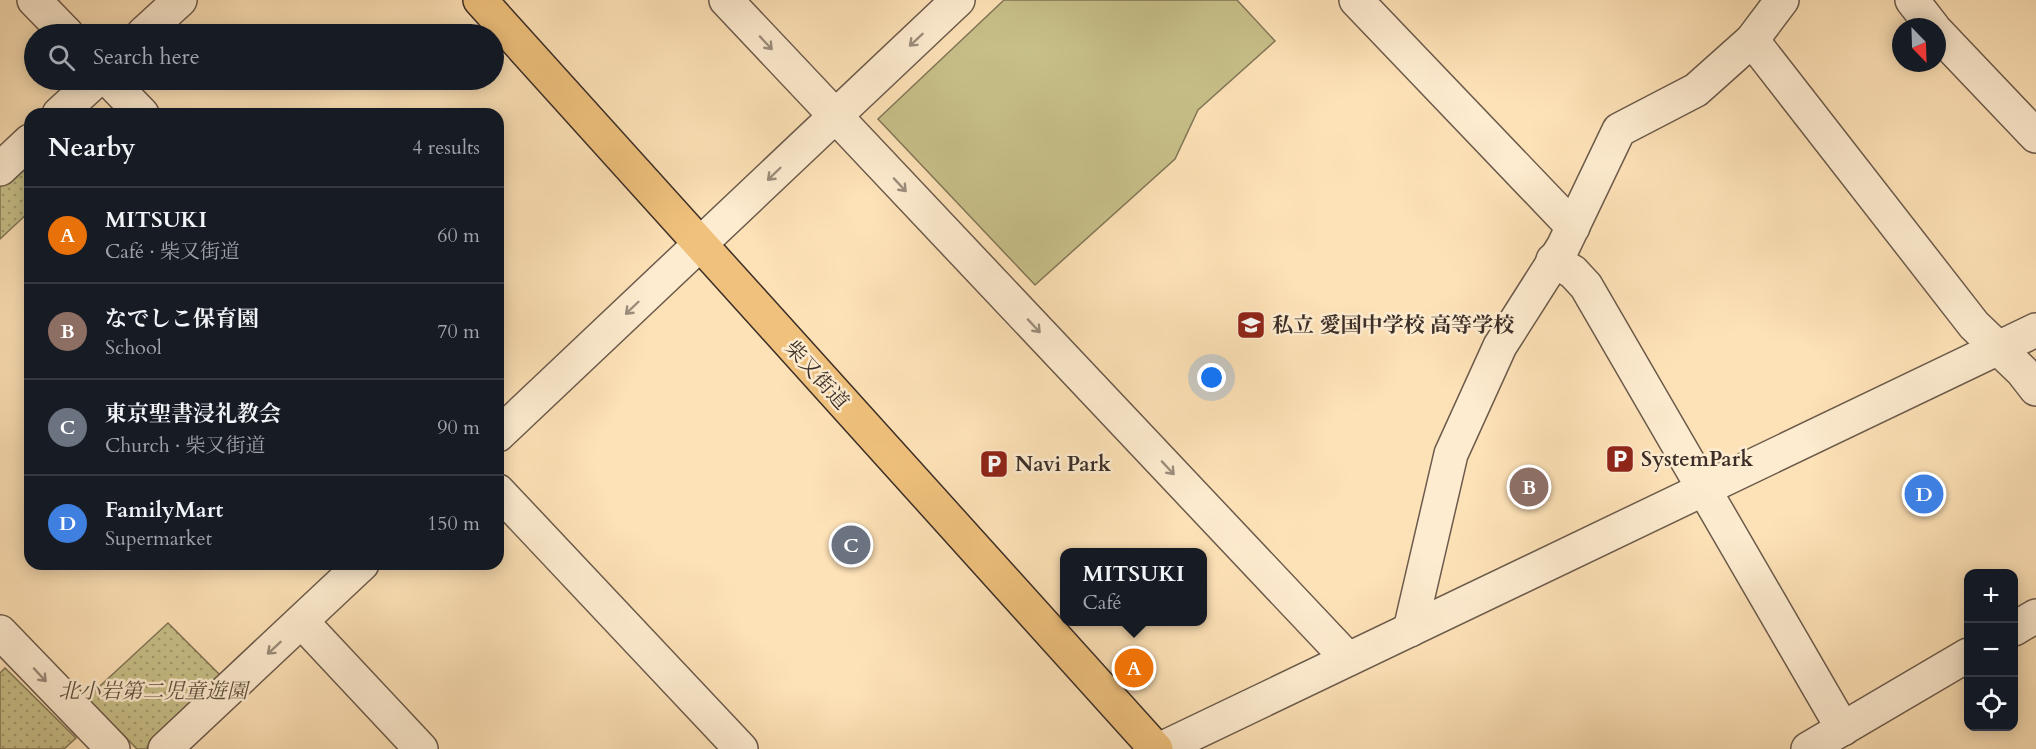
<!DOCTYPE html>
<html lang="en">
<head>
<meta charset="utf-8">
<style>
  body { margin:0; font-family:Cardo,"Noto Serif JP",serif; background:#242831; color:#f1f3f6 }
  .controls { position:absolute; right:18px; bottom:18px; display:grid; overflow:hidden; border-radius:12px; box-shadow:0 3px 15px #0003 }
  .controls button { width:54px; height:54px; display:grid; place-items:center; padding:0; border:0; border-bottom:2px solid #363941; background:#171b24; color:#f1f3f6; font:30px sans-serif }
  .compass { position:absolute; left:1892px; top:18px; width:54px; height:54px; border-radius:50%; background:#171b24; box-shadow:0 3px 15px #0003; rotate:157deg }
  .you { position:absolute; left:1212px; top:378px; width:21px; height:21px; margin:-15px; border:4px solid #fff; border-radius:50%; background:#1a73e8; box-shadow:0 0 0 9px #1a73e833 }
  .badge { display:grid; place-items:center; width:39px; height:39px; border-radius:50%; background:#c59692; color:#fff; font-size:20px; font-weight:700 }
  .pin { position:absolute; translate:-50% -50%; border:3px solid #fff; box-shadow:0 2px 6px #0006 }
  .popup { position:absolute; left:1060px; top:548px; width:147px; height:78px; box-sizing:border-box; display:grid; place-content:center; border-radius:12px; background:#171b24; filter:drop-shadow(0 2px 4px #0005); font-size:20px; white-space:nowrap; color:#9ea1a6 }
  .popup b { font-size:22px; color:#f1f3f6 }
  .popup::after { content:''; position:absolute; left:50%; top:100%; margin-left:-12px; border:12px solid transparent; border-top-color:#171b24 }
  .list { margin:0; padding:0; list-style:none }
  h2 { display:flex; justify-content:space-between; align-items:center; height:78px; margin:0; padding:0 24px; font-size:26px }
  h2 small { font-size:20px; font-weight:400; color:#9ea1a6 }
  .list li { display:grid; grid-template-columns:39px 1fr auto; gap:18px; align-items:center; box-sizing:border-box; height:96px; padding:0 24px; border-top:2px solid #363941 }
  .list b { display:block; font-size:22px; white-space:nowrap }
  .list p { margin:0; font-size:20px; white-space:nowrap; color:#9ea1a6 }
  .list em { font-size:20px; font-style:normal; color:#9ea1a6 }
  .icon { flex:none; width:33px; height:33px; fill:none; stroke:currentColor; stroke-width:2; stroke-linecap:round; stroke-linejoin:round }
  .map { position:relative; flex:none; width:2036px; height:749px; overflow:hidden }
  .search { position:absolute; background:#171b24; box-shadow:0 3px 15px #0003; left:24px; top:24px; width:480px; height:66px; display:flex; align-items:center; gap:15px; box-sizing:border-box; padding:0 21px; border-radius:33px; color:#9ea1a6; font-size:22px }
  .panel { position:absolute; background:#171b24; box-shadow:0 3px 15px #0003; left:24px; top:108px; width:480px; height:462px; border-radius:18px }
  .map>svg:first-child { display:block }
  .green { fill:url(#green-dots); stroke:#827758; stroke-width:1.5 }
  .pitch { fill:#c8c089; stroke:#827758; stroke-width:1.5 }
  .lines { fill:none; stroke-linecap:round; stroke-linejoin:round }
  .minor-casing { stroke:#6c5b4c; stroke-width:36 }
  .major-casing { stroke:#3b2e28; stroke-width:36 }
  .minor { stroke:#feecd0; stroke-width:33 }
  .major { stroke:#efc17c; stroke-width:33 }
  .oneway { stroke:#9c8d7c }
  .labels { text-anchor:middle; stroke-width:5; stroke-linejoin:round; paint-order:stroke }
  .poi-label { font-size:21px; font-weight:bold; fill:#3b2e28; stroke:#feecd0; text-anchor:start }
  .street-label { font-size:21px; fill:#3b2e28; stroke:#feecd0 }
  .park-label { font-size:21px; font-style:italic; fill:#5e5240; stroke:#feecd0 }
</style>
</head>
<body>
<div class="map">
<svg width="2036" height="749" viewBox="0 0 2036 749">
  <defs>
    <pattern id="green-dots" width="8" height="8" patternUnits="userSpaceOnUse" patternTransform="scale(1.5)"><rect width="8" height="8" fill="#c8c089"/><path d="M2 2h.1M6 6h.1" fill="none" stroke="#a49c70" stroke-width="1.8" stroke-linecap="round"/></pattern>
  </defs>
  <rect width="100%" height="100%" fill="#fee2b7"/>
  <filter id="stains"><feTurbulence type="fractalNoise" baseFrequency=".00333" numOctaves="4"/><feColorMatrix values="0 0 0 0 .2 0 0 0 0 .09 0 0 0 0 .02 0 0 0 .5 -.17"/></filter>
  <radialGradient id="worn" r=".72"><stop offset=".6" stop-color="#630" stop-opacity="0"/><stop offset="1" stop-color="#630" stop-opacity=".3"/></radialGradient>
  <g class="green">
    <path d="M23,166L30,174V211L0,239V187Z"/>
    <path d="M168,623L223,678L148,749H137L87,698Z"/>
    <path d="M5,668L76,738L64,749H0V673Z"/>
  </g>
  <path class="pitch" d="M1004,0H1237L1275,41L1198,110L1175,159L1035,285L878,119Z"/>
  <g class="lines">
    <g class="minor-casing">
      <g id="minor">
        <path d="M34,0L67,34"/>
        <path d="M726,0L1348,659"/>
        <path d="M1356,0L1573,227"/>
        <path d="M1912,0L1933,27"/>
        <path d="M1937,32L2036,136"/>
        <path d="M143,34L180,0"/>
        <path d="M1752,40L1974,325L2022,371L2036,389"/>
        <path d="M109,80L142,114"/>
        <path d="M59,114L96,80"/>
        <path d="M0,169L30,141"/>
        <path d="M1553,260L1573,272L1586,286L1843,729"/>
        <path d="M498,435L958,0"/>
        <path d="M498,491L741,749"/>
        <path d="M302,622L421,749"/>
        <path d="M2014,629L2036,616"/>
        <path d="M1410,630L1451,454L1500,346L1563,247L1619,130L1696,90L1752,40L1782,0"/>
        <path d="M0,632L113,749"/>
        <path d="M165,749L362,564"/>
        <path d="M1161,749L2036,330"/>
        <path d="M1808,749L1968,655"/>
      </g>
    </g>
    <g class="major-casing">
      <path id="major" d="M480,0L1156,749"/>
    </g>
    <use href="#minor" class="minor"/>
    <use href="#major" class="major"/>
  </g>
  <defs><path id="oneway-shaft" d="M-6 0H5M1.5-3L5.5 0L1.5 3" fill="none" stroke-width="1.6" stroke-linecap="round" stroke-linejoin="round" transform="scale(1.5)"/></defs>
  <g class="oneway">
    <use href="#oneway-shaft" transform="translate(916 40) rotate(137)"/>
    <use href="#oneway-shaft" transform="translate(766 43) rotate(47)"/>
    <use href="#oneway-shaft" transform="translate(774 174) rotate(136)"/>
    <use href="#oneway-shaft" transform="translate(900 185) rotate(47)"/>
    <use href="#oneway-shaft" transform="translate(632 308) rotate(136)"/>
    <use href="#oneway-shaft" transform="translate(1034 326) rotate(47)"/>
    <use href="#oneway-shaft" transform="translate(1168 468) rotate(47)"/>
    <use href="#oneway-shaft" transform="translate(274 648) rotate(137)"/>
    <use href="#oneway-shaft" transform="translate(40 675) rotate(47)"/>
  </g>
  <defs>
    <g id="school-square" transform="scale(1.5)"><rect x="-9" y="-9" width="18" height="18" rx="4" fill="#8f2418" stroke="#feecd0"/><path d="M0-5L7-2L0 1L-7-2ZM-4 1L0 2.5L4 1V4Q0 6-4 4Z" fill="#fff"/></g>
    <g id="parking-square" transform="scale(1.5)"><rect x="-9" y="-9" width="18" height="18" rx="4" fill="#8f2418" stroke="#feecd0"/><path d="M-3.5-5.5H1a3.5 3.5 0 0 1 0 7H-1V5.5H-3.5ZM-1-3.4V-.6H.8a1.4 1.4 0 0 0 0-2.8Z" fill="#fff"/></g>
  </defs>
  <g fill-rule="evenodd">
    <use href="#school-square" x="1251" y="325"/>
    <use href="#parking-square" x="1620" y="459"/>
    <use href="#parking-square" x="994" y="464"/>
  </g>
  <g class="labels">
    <g class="poi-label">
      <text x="1272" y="332">私立 愛国中学校 高等学校</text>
      <text x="1641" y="466">SystemPark</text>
      <text x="1015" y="471">Navi Park</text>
    </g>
    <g class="street-label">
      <text transform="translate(817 375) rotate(48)" y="7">柴又街道</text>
    </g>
    <g class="park-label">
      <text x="153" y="698">北小岩第二児童遊園</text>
    </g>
  </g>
  <rect width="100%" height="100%" filter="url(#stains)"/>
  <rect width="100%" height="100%" fill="url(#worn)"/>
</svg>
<div class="controls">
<button>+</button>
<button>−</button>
<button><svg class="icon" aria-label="locate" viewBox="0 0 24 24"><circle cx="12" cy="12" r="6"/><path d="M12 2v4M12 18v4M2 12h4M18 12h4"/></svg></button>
</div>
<svg class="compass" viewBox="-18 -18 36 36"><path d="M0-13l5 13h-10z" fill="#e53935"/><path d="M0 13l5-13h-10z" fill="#9ea1a6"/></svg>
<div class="you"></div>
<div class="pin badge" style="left:1134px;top:668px;background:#e8710a">A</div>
<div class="popup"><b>MITSUKI</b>Café</div>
<div class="pin badge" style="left:1529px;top:487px;background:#8d6e63">B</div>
<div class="pin badge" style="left:851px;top:545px;background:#6b7280">C</div>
<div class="pin badge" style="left:1924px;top:494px;background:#3f7fe0">D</div>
<div class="search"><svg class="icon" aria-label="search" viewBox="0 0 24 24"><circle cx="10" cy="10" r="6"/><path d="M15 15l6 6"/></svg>Search here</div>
<section class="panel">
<h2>Nearby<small>4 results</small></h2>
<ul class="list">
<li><span class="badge" style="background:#e8710a">A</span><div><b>MITSUKI</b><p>Café · 柴又街道</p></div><em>60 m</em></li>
<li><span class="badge" style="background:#8d6e63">B</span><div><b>なでしこ保育園</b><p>School</p></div><em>70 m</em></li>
<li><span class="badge" style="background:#6b7280">C</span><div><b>東京聖書浸礼教会</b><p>Church · 柴又街道</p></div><em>90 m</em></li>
<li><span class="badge" style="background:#3f7fe0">D</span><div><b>FamilyMart</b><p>Supermarket</p></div><em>150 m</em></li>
</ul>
</section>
</div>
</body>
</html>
